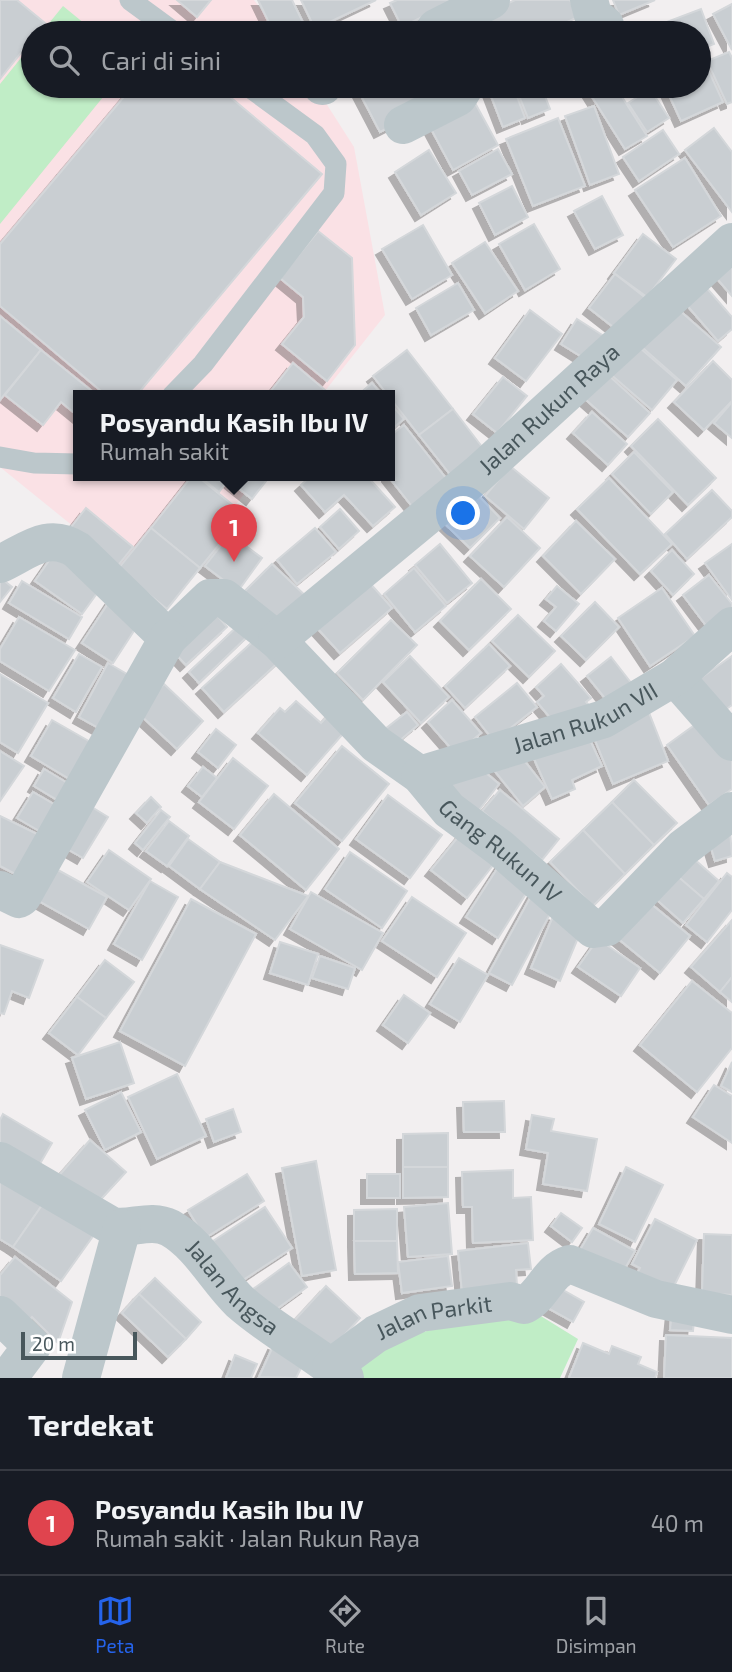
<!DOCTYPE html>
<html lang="id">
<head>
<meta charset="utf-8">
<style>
  body { margin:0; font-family:"Exo 2",sans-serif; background:#20242c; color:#f1f3f6 }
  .scale { position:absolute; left:21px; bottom:18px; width:116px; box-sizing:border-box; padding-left:7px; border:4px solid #48575c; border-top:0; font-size:19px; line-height:24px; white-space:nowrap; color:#48575c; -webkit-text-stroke:5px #fff; paint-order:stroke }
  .you { position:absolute; left:464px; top:514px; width:24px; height:24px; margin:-18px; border:5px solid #fff; border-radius:50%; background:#1a73e8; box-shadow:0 0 0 10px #1a73e833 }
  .badge { display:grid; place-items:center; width:46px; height:46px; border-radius:50%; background:#2563eb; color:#fff; font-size:23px; font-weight:700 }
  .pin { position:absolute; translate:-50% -58px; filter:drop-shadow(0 2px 4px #0008) }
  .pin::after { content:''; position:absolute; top:37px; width:24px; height:21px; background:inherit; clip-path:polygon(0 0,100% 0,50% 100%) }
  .popup { position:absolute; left:73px; top:390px; width:322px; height:91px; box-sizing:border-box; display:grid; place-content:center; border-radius:0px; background:#171b24; filter:drop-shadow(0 2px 5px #0005); font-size:23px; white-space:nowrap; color:#9ea1a6 }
  .popup b { font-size:26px; color:#f1f3f6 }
  .popup::after { content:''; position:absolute; left:50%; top:100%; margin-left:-14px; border:14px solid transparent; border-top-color:#171b24 }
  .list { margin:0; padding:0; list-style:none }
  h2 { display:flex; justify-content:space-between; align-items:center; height:91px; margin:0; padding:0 28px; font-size:30px }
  h2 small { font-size:23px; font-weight:400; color:#9ea1a6 }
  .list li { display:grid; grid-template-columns:46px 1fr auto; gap:21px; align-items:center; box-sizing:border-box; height:105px; padding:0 28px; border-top:2px solid #363941 }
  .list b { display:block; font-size:26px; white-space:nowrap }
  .list p { margin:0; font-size:23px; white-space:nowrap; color:#9ea1a6 }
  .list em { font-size:23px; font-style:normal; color:#9ea1a6 }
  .icon { flex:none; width:38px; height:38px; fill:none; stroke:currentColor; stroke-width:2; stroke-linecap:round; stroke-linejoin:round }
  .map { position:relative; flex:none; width:732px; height:1378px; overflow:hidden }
  .search { position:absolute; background:#171b24; box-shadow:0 2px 5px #0004; left:21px; right:21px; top:21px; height:77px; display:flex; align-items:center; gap:18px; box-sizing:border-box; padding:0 24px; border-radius:38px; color:#9ea1a6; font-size:26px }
  .sheet { height:196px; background:#171b24 }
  nav { display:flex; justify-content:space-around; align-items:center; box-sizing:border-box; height:98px; border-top:2px solid #363941; background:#171b24; font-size:19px; color:#9ea1a6 }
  nav a { display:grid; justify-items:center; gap:4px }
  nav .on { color:#2563eb }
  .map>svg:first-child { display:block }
  .medical { fill:#fae1e5 }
  .green { fill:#c0edc6 }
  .building { fill:#c9ced2; stroke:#d4d7da; stroke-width:2; filter:url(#shadow) }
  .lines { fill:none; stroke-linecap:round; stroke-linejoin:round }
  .service { stroke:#bcc7cb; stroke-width:21 }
  .minor { stroke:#bcc7cb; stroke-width:38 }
  .labels { text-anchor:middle; stroke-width:7; stroke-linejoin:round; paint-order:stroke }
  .street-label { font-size:23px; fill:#48575c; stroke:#fff }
</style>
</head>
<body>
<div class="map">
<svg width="732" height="1378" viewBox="0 0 732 1378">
  <defs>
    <filter id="shadow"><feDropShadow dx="-6" dy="6" stdDeviation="0" flood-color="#0004"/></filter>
  </defs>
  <rect width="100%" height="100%" fill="#f2eff0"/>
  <path class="medical" d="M0,0H254L278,33H33V86H315L354,147L385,315L321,396H78V476H258L163,599L0,467Z"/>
  <g class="green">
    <path d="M63,6L96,33H41Z"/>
    <path d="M33,43V86H112L0,224V84Z"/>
    <path d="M523,1305L578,1339L560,1378H364L345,1361L416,1334Z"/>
  </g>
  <g class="building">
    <path d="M0,0H17L45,23L33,33V38L0,79Z"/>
    <path d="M177,0H211L197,17Z"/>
    <path d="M258,0H292L308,33H274Z"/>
    <path d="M301,0H376L315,29Z"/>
    <path d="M397,0H457L402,27L390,3Z"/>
    <path d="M515,0H570L578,17L544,33H458L456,29Z"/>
    <path d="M613,0H655L619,15Z"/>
    <path d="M732,4V50L713,14Z"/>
    <path d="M701,9L714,44L699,50V33H668L664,23Z"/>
    <path d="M589,20L594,33H562L561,30Z"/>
    <path d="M729,52L732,58V102L727,104L707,61Z"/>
    <path d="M701,54L723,102L681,121L665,86H699Z"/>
    <path d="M133,86H217L322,174L136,396H107L0,306V244Z"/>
    <path d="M356,86H446L451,96L380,132Z"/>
    <path d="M492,86H513L525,118L503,127L488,88Z"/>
    <path d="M515,86H541L550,109L528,118Z"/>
    <path d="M598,86H615L647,136L625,149L589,92Z"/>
    <path d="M650,89L669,118L647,132L628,103Z"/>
    <path d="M474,101L498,145L453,170L429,125Z"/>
    <path d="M594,106L619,174L590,185L565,116Z"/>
    <path d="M558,118L585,186L533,206L506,139Z"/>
    <path d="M714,128L732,152V212L685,150Z"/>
    <path d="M663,130L679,154L639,181L623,157Z"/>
    <path d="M498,149L512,174L472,195L459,171Z"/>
    <path d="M429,150L456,193L421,215L395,172Z"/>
    <path d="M685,158L721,216L673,247L635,190Z"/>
    <path d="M512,186L528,217L495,235L479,203Z"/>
    <path d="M602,196L623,235L595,249L574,211Z"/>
    <path d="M534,224L560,269L525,290L499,244Z"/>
    <path d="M423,225L452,275L412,299L382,249Z"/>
    <path d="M318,231L352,258L355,345L327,381L282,344L304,317L303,297L280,278Z"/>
    <path d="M643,234L676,259L647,297L614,273Z"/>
    <path d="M485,242L518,291L485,313L452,263Z"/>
    <path d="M732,245V296L707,267Z"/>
    <path d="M615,274L647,299L621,333L589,308Z"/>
    <path d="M698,278L732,317V329L718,341L678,295Z"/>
    <path d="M458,283L474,310L431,335L416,308Z"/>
    <path d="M670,302L721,347L686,386L635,341Z"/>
    <path d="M530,310L562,334L526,381L495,358Z"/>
    <path d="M0,316L41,350L0,400Z"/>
    <path d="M577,319L607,338L592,363L561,344Z"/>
    <path d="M633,342L677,380L652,410L608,372Z"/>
    <path d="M41,350L98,396H78V416L61,402L43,425L5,395Z"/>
    <path d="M407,350L453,409L419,435L373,376Z"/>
    <path d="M713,361L732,380V401L704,430L674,402Z"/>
    <path d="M293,363L332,396H267Z"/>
    <path d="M607,374L650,413L628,437L585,399Z"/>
    <path d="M503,377L527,396L497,433L473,414Z"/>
    <path d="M372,383L383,396H357Z"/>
    <path d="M732,402V438L714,423Z"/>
    <path d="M390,403L404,419L390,431Z"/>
    <path d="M453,409L486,452L453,478L419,435Z"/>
    <path d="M592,412L627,444L608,465L573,433Z"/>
    <path d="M658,419L716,478L688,505L631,446Z"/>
    <path d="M404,425L449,482L415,510L388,476L390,436Z"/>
    <path d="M634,452L673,492L651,514L612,474Z"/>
    <path d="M510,466L549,498L524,529L485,496Z"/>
    <path d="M192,476H197L244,514L200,568L151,528Z"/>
    <path d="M199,476H270L252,499L228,480L219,492Z"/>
    <path d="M311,476H367L395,507L373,526L344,495L325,512L301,485Z"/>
    <path d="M609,478L672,544L640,574L577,509Z"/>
    <path d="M471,488L500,518L470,548L441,520Z"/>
    <path d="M712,490L732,511V517L687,559L665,534Z"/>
    <path d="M86,508L133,547L112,573L65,535Z"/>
    <path d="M340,509L359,531L339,549L320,527Z"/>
    <path d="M507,517L540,548L504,587L470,556Z"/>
    <path d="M576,521L615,559L581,594L543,556Z"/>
    <path d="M151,528L200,568L167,609L118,569Z"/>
    <path d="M315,528L336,552L297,584L277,560Z"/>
    <path d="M230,534L262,558L238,591L205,566Z"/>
    <path d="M440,544L472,583L447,603L415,565Z"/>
    <path d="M732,544V600L705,563Z"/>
    <path d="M672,550L694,574L673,595L651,571Z"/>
    <path d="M55,552L103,585L82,614L35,581Z"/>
    <path d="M272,564L310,600L279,632L241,595Z"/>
    <path d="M414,568L446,606L415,632L384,594Z"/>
    <path d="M360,572L392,608L340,653L308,618Z"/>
    <path d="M709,575L732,604V616L711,632L683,595Z"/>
    <path d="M2,579L12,587L0,602V582Z"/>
    <path d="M481,579L511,609L469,650L440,621Z"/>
    <path d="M22,581L82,617L69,639L9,603Z"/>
    <path d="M557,586L579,604L556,631L544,621L556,607L546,599Z"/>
    <path d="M662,588L695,636L650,666L618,618Z"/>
    <path d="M111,599L141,620L113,663L82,643Z"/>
    <path d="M595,602L619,627L586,660L561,636Z"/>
    <path d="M211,608L227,627L186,665L169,647Z"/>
    <path d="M518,615L555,651L529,677L492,641Z"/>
    <path d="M19,617L75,650L49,691L0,661V649Z"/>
    <path d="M391,620L417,645L363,700L337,673Z"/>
    <path d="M241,623L251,633L199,683L189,672Z"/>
    <path d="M259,636L281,660L224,712L202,688Z"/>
    <path d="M489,644L510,666L465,708L445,686Z"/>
    <path d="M79,654L102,667L76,712L53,698Z"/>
    <path d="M410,656L449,697L421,723L383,682Z"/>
    <path d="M732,656V705L713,718L691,685Z"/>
    <path d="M611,657L632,684L608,702L587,676Z"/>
    <path d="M108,663L134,678L104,731L79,717Z"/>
    <path d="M561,664L591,698L586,702L593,710L558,727L537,702L544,696L536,687Z"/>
    <path d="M0,674L48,703L18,753L0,742Z"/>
    <path d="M517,683L537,707L494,741L475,717Z"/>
    <path d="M164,684L203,721L177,749L137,712Z"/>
    <path d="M452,700L481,733L456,754L428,722Z"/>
    <path d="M296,701L321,723L331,712L348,728L307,775L258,733L280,708L285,712Z"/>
    <path d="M646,705L668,761L613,784L590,728Z"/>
    <path d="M407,712L418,725L392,747L380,733Z"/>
    <path d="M703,719L732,760V789L709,805L667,745Z"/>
    <path d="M52,720L94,744L73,781L31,756Z"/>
    <path d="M584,727L602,766L572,780L575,789L552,799L531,752Z"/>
    <path d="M216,729L236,745L218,768L198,752Z"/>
    <path d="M342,746L389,784L342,841L295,803Z"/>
    <path d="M516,750L545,787L523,806L493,769Z"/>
    <path d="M0,751L24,766L0,801Z"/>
    <path d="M233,758L268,786L234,829L199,802Z"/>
    <path d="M473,762L499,784L476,814L440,785Z"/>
    <path d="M203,767L217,778L202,797L188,786Z"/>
    <path d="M44,769L74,787L64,804L34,786Z"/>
    <path d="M634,780L677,823L654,845L612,802Z"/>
    <path d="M500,790L559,839L542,860L482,811Z"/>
    <path d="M33,792L64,810L48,836L17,818Z"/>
    <path d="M274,794L339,849L306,890L240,835Z"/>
    <path d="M388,795L442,835L410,878L356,839Z"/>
    <path d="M151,797L161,807L147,823L136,813Z"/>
    <path d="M82,801L108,817L83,858L57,843Z"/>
    <path d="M612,802L654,845L625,874L583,830Z"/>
    <path d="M161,810L170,817L143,850L135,843Z"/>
    <path d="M0,816L39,835L19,876L0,866Z"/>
    <path d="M169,821L189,836L167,866L146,851Z"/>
    <path d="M583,830L625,874L593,906L550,862Z"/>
    <path d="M463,831L498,859L467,898L431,870Z"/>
    <path d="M730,831L732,856L715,861L708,838Z"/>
    <path d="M188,839L220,862L200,889L169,866Z"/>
    <path d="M109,850L151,879L129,910L87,882Z"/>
    <path d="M684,850L719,881L704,899L668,868Z"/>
    <path d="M350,852L407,891L382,928L325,889Z"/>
    <path d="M502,861L534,881L498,938L466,917Z"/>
    <path d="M220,862L308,896L275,940L200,889Z"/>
    <path d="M47,864L107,897L89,929L30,896Z"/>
    <path d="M668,868L704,899L683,923L648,892Z"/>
    <path d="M727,873L732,877V910L707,942L686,925Z"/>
    <path d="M150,881L178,897L142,960L114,944Z"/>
    <path d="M535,889L557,901L512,985L489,973Z"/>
    <path d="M311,892L383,933L362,970L290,929Z"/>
    <path d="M412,897L466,933L437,977L382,941Z"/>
    <path d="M191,899L256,934L185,1066L120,1031Z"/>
    <path d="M645,899L690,936L660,973L615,936Z"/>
    <path d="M554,914L583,926L560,981L531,968Z"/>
    <path d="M731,921L732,977L720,992L691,967Z"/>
    <path d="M598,939L640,968L621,996L578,967Z"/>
    <path d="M280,942L318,954L308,985L270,973Z"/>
    <path d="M0,945L43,960L29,998L12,991L4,1014L0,1013Z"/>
    <path d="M320,956L355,968L348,989L312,978Z"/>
    <path d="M459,958L488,975L460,1022L430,1004Z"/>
    <path d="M105,960L134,982L106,1018L77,997Z"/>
    <path d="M732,977V1002L720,992Z"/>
    <path d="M692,981L732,1013V1048L697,1092L640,1045Z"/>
    <path d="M404,995L430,1013L408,1043L383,1025Z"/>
    <path d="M77,997L106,1018L78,1055L49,1033Z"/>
    <path d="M120,1042L134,1083L86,1099L72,1058Z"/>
    <path d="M732,1062V1092L721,1086Z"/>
    <path d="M177,1074L206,1136L157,1159L128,1097Z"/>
    <path d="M714,1085L732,1096V1143L693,1117Z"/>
    <path d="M121,1092L141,1132L105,1150L85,1110Z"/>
    <path d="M504,1101L505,1132H464L463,1102Z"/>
    <path d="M233,1109L241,1132L214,1142L206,1119Z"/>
    <path d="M3,1114L52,1143L34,1174L0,1154V1120Z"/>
    <path d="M532,1115L554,1119L551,1131L597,1139L587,1191L543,1184L548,1153L526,1149Z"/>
    <path d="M448,1133V1167H403V1134Z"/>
    <path d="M90,1140L126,1172L91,1210L56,1179Z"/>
    <path d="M316,1161L336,1270L302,1276L282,1168Z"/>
    <path d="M403,1167H448V1197L403,1198Z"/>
    <path d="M626,1167L663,1185L635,1242L599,1224Z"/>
    <path d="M0,1168L47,1198L13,1247L0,1239Z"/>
    <path d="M513,1170V1198L531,1197L533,1240L473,1243L472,1207H463L462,1172Z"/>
    <path d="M247,1174L264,1201L205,1238L188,1210Z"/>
    <rect x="367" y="1174" width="33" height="24"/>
    <path d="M47,1198L96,1232L61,1281L13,1247Z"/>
    <path d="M448,1203L452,1254L408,1257L404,1207Z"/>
    <path d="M265,1207L292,1248L240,1282L213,1241Z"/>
    <path d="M397,1209V1241H354V1210Z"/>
    <path d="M561,1213L582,1228L572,1242L551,1226Z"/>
    <path d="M655,1219L697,1240L674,1286L635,1277L640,1268L632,1264Z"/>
    <path d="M593,1228L635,1251L619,1279L577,1255Z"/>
    <path d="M704,1234L732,1235V1295L702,1293Z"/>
    <path d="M354,1241H397L398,1273L355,1274Z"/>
    <path d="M528,1243L531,1269L516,1270L517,1286L462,1292L458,1251Z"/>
    <path d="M448,1256L452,1286L402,1293L398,1262Z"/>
    <path d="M15,1257L72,1302L58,1343L32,1317L24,1326L0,1308V1275Z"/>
    <path d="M289,1263L307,1287L267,1316L249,1292Z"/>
    <path d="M155,1278L201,1322L186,1339L139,1294Z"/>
    <path d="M326,1286L360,1318L326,1355L292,1323Z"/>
    <path d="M556,1286L584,1302L573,1322L544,1306Z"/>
    <path d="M139,1294L186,1339L168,1357L122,1313Z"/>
    <path d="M672,1310L695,1311L693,1331L670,1330Z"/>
    <path d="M666,1335L732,1338V1378H664Z"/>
    <path d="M583,1343L609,1354L612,1346L641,1357L638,1364L657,1372L655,1378H569Z"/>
    <path d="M274,1344L306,1358L296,1378L259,1377Z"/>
    <path d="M235,1355L257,1364L251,1378H226Z"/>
  </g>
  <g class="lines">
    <g class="service">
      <path d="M130,0L175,33"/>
      <path d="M172,396L203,364L334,193L336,164L315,135L248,86"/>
      <path d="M0,457L34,463L78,464"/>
    </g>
    <g class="minor">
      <path d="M589,0L593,15L605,25"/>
      <path d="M440,33L436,28L491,0"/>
      <path d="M322,86H323"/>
      <path d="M403,125L458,97L465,86"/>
      <path id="s1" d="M0,564C28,551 48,531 77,550L168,638L210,598H224L277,640L376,744L420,775L449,810L500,848L593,929L607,927L683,848L732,811"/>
      <path id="s2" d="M277,640L478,474L732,242"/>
      <path d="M675,677L732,742"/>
      <path id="s3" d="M420,775L604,719L675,677L732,626"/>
      <path d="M0,890L19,899L22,897L168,638"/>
      <path id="s4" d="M0,1161L112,1226C131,1230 150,1218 170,1228C200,1245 216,1279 240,1302C273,1331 311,1350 345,1378"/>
      <path d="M0,1315L32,1346L8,1378"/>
      <path id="s5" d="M331,1367L376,1334L420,1313L510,1301L524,1305C544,1295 547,1271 570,1264L656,1299L732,1315"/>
      <path d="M81,1378L122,1228"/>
    </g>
  </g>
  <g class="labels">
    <g class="street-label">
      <text dy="8" stroke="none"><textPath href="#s2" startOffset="357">Jalan Rukun Raya</textPath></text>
      <text dy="8" stroke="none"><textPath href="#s3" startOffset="175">Jalan Rukun VII</textPath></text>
      <text dy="8" stroke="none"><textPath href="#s1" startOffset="658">Gang Rukun IV</textPath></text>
      <text dy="8" stroke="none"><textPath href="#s4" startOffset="275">Jalan Angsa</textPath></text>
      <text dy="8" stroke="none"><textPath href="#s5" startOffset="117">Jalan Parkit</textPath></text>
    </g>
  </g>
</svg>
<div class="scale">20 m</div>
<div class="you"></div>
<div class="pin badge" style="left:234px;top:562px;background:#e0444e">1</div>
<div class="popup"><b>Posyandu Kasih Ibu IV</b>Rumah sakit</div>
<div class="search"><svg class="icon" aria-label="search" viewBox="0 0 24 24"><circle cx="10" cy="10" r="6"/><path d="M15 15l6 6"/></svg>Cari di sini</div>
</div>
<section class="sheet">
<h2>Terdekat<small></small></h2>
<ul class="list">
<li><span class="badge" style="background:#e0444e">1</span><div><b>Posyandu Kasih Ibu IV</b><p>Rumah sakit · Jalan Rukun Raya</p></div><em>40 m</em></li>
</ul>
</section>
<nav>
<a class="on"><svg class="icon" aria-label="map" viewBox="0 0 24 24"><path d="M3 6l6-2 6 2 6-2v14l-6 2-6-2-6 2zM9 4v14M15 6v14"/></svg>Peta</a>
<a><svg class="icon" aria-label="directions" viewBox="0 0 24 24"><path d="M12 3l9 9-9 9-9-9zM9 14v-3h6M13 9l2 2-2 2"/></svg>Rute</a>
<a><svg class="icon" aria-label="saved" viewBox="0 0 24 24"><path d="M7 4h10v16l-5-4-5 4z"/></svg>Disimpan</a>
</nav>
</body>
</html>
